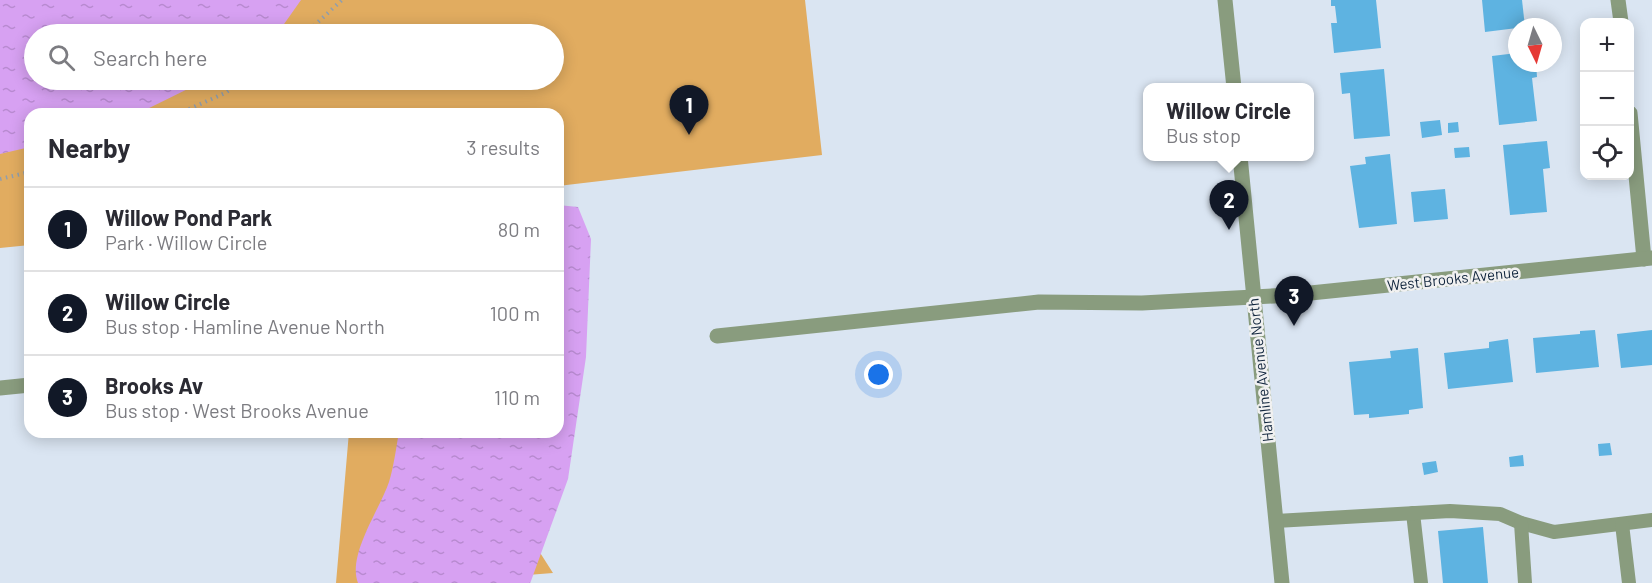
<!DOCTYPE html>
<html lang="en">
<head>
<meta charset="utf-8">
<style>
  body { margin:0; font-family:Barlow,sans-serif; background:#f2f2f3; color:#2b2b33 }
  .controls { position:absolute; right:18px; top:18px; display:grid; overflow:hidden; border-radius:12px; box-shadow:0 3px 15px #0003 }
  .controls button { width:54px; height:54px; display:grid; place-items:center; padding:0; border:0; border-bottom:2px solid #e1e1e2; background:#fff; color:#2b2b33; font:30px sans-serif }
  .compass { position:absolute; left:1508px; top:18px; width:54px; height:54px; border-radius:50%; background:#fff; box-shadow:0 3px 15px #0003; rotate:175deg }
  .you { position:absolute; left:879px; top:375px; width:21px; height:21px; margin:-15px; border:4px solid #fff; border-radius:50%; background:#1a73e8; box-shadow:0 0 0 9px #1a73e833 }
  .badge { display:grid; place-items:center; width:39px; height:39px; border-radius:50%; background:#111827; color:#fff; font-size:20px; font-weight:700 }
  .pin { position:absolute; translate:-50% -50px; filter:drop-shadow(0 2px 3px #0008) }
  .pin::after { content:''; position:absolute; top:32px; width:21px; height:18px; background:inherit; clip-path:polygon(0 0,100% 0,50% 100%) }
  .popup { position:absolute; left:1143px; top:83px; width:171px; height:78px; box-sizing:border-box; display:grid; place-content:center; border-radius:12px; background:#fff; filter:drop-shadow(0 2px 4px #0005); font-size:20px; white-space:nowrap; color:#7c7c81 }
  .popup b { font-size:22px; color:#2b2b33 }
  .popup::after { content:''; position:absolute; left:50%; top:100%; margin-left:-12px; border:12px solid transparent; border-top-color:#fff }
  .list { margin:0; padding:0; list-style:none }
  h2 { display:flex; justify-content:space-between; align-items:center; height:78px; margin:0; padding:0 24px; font-size:26px }
  h2 small { font-size:20px; font-weight:400; color:#7c7c81 }
  .list li { display:grid; grid-template-columns:39px 1fr auto; gap:18px; align-items:center; box-sizing:border-box; height:84px; padding:0 24px; border-top:2px solid #e1e1e2 }
  .list b { display:block; font-size:22px; white-space:nowrap }
  .list p { margin:0; font-size:20px; white-space:nowrap; color:#7c7c81 }
  .list em { font-size:20px; font-style:normal; color:#7c7c81 }
  .icon { flex:none; width:33px; height:33px; fill:none; stroke:currentColor; stroke-width:2; stroke-linecap:round; stroke-linejoin:round }
  .map { position:relative; flex:none; width:1652px; height:583px; overflow:hidden }
  .search { position:absolute; background:#fff; box-shadow:0 3px 15px #0003; left:24px; top:24px; width:540px; height:66px; display:flex; align-items:center; gap:15px; box-sizing:border-box; padding:0 21px; border-radius:33px; color:#7c7c81; font-size:22px }
  .panel { position:absolute; background:#fff; box-shadow:0 3px 15px #0003; left:24px; top:108px; width:540px; height:330px; border-radius:18px }
  .map>svg:first-child { display:block }
  .park { fill:#e1ac60; fill-rule:evenodd }
  .water { fill:url(#water-ripples) }
  .building { fill:#5eb3e1 }
  .lines { fill:none; stroke-linecap:round; stroke-linejoin:round }
  .path { stroke:#8f9eaf; stroke-width:4; stroke-dasharray:1.5 4.5; stroke-linecap:butt }
  .service { stroke:#899c7e; stroke-width:14 }
  .minor { stroke:#899c7e; stroke-width:15 }
  .tertiary { stroke:#899c7e; stroke-width:15 }
  .labels { text-anchor:middle; stroke-width:5; stroke-linejoin:round; paint-order:stroke }
  .street-label { font-size:15px; fill:#10253d; stroke:#f1f1f1 }
</style>
</head>
<body>
<div class="map">
<svg width="1652" height="583" viewBox="0 0 1652 583">
  <defs>
    <pattern id="water-ripples" width="26" height="14" patternUnits="userSpaceOnUse" patternTransform="scale(1.5)"><rect width="26" height="14" fill="#d7a1f2"/><path d="M2 4q2-2 4 0t4 0M15 11q2-2 4 0t4 0" fill="none" stroke="#b88ad0"/></pattern>
  </defs>
  <rect width="100%" height="100%" fill="#dae5f2"/>
  <g class="park">
    <path d="M0,0H805L822,155L558,186V114H30V245L0,248ZM34,34H554V80H34Z"/>
    <path d="M349,432H492L495,482L553,573L423,583H336Z"/>
  </g>
  <g class="water">
    <path d="M0,0H301L277,34H34V80H206L137,114H30V147L0,154Z"/>
    <path d="M558,205L578,207L591,239L586,357L568,479L531,581L530,583H358C347,555 380,509 389,482C394,466 396,448 399,432H558Z"/>
  </g>
  <g class="building">
    <path d="M1331,0H1376L1381,48L1334,53L1331,23H1337L1335,6H1331Z"/>
    <path d="M1482,0H1522L1525,27L1485,32Z"/>
    <path d="M1517,53V63H1536L1537,77L1532,78L1537,121L1499,125L1492,56Z"/>
    <path d="M1384,69L1390,136L1354,139L1350,93L1342,94L1340,73Z"/>
    <path d="M1440,120L1442,135L1422,138L1420,122Z"/>
    <path d="M1458,122L1459,132L1448,133V123Z"/>
    <path d="M1547,141L1550,168L1543,169L1547,212L1510,215L1503,145Z"/>
    <path d="M1469,147L1470,157L1455,158L1454,148Z"/>
    <path d="M1390,154L1397,224L1359,228L1350,166L1366,164L1365,157Z"/>
    <path d="M1445,189L1448,219L1414,222L1411,192Z"/>
    <path d="M1595,330L1599,367L1536,373L1533,338L1580,334V331Z"/>
    <path d="M1652,330V365L1621,368L1617,334Z"/>
    <path d="M1508,339L1513,382L1448,389L1444,353L1489,348V342Z"/>
    <path d="M1418,348L1423,408L1409,410V414L1369,418V414L1354,415L1349,362L1391,358L1390,351Z"/>
    <path d="M1610,443L1612,455L1599,456L1598,444Z"/>
    <path d="M1523,455L1524,466L1510,467L1509,457Z"/>
    <path d="M1436,461L1438,472L1424,475L1422,463Z"/>
    <path d="M1483,527L1488,583H1443L1438,531Z"/>
  </g>
  <g class="lines">
    <g class="path">
      <path d="M305,34L342,0"/>
      <path d="M178,114L225,93L245,80"/>
      <path d="M0,179L30,172"/>
    </g>
    <g class="service">
      <path d="M1413,513L1421,583"/>
      <path d="M1276,521L1450,511L1500,514L1521,523L1554,532L1652,520"/>
      <path d="M1521,523L1525,583"/>
      <path d="M1622,524L1629,583"/>
    </g>
    <g class="minor">
      <path d="M1618,0L1621,22"/>
      <path d="M1630,113L1644,259"/>
      <path d="M717,336L1039,302L1142,303L1291,295L1652,258"/>
      <path d="M0,388L30,385"/>
    </g>
    <g class="tertiary">
      <path d="M1225,0L1234,88"/>
      <path d="M1240,156L1282,583"/>
    </g>
  </g>
  <g class="labels">
    <g class="street-label">
      <text transform="translate(1453 279) rotate(-6)" y="5">West Brooks Avenue</text>
      <text transform="translate(1261 370) rotate(-96)" y="5">Hamline Avenue North</text>
    </g>
  </g>
</svg>
<div class="controls">
<button>+</button>
<button>−</button>
<button><svg class="icon" aria-label="locate" viewBox="0 0 24 24"><circle cx="12" cy="12" r="6"/><path d="M12 2v4M12 18v4M2 12h4M18 12h4"/></svg></button>
</div>
<svg class="compass" viewBox="-18 -18 36 36"><path d="M0-13l5 13h-10z" fill="#e53935"/><path d="M0 13l5-13h-10z" fill="#7c7c81"/></svg>
<div class="you"></div>
<div class="pin badge" style="left:689px;top:135px">1</div>
<div class="pin badge" style="left:1229px;top:230px">2</div>
<div class="popup"><b>Willow Circle</b>Bus stop</div>
<div class="pin badge" style="left:1294px;top:326px">3</div>
<div class="search"><svg class="icon" aria-label="search" viewBox="0 0 24 24"><circle cx="10" cy="10" r="6"/><path d="M15 15l6 6"/></svg>Search here</div>
<section class="panel">
<h2>Nearby<small>3 results</small></h2>
<ul class="list">
<li><span class="badge">1</span><div><b>Willow Pond Park</b><p>Park · Willow Circle</p></div><em>80 m</em></li>
<li><span class="badge">2</span><div><b>Willow Circle</b><p>Bus stop · Hamline Avenue North</p></div><em>100 m</em></li>
<li><span class="badge">3</span><div><b>Brooks Av</b><p>Bus stop · West Brooks Avenue</p></div><em>110 m</em></li>
</ul>
</section>
</div>
</body>
</html>
